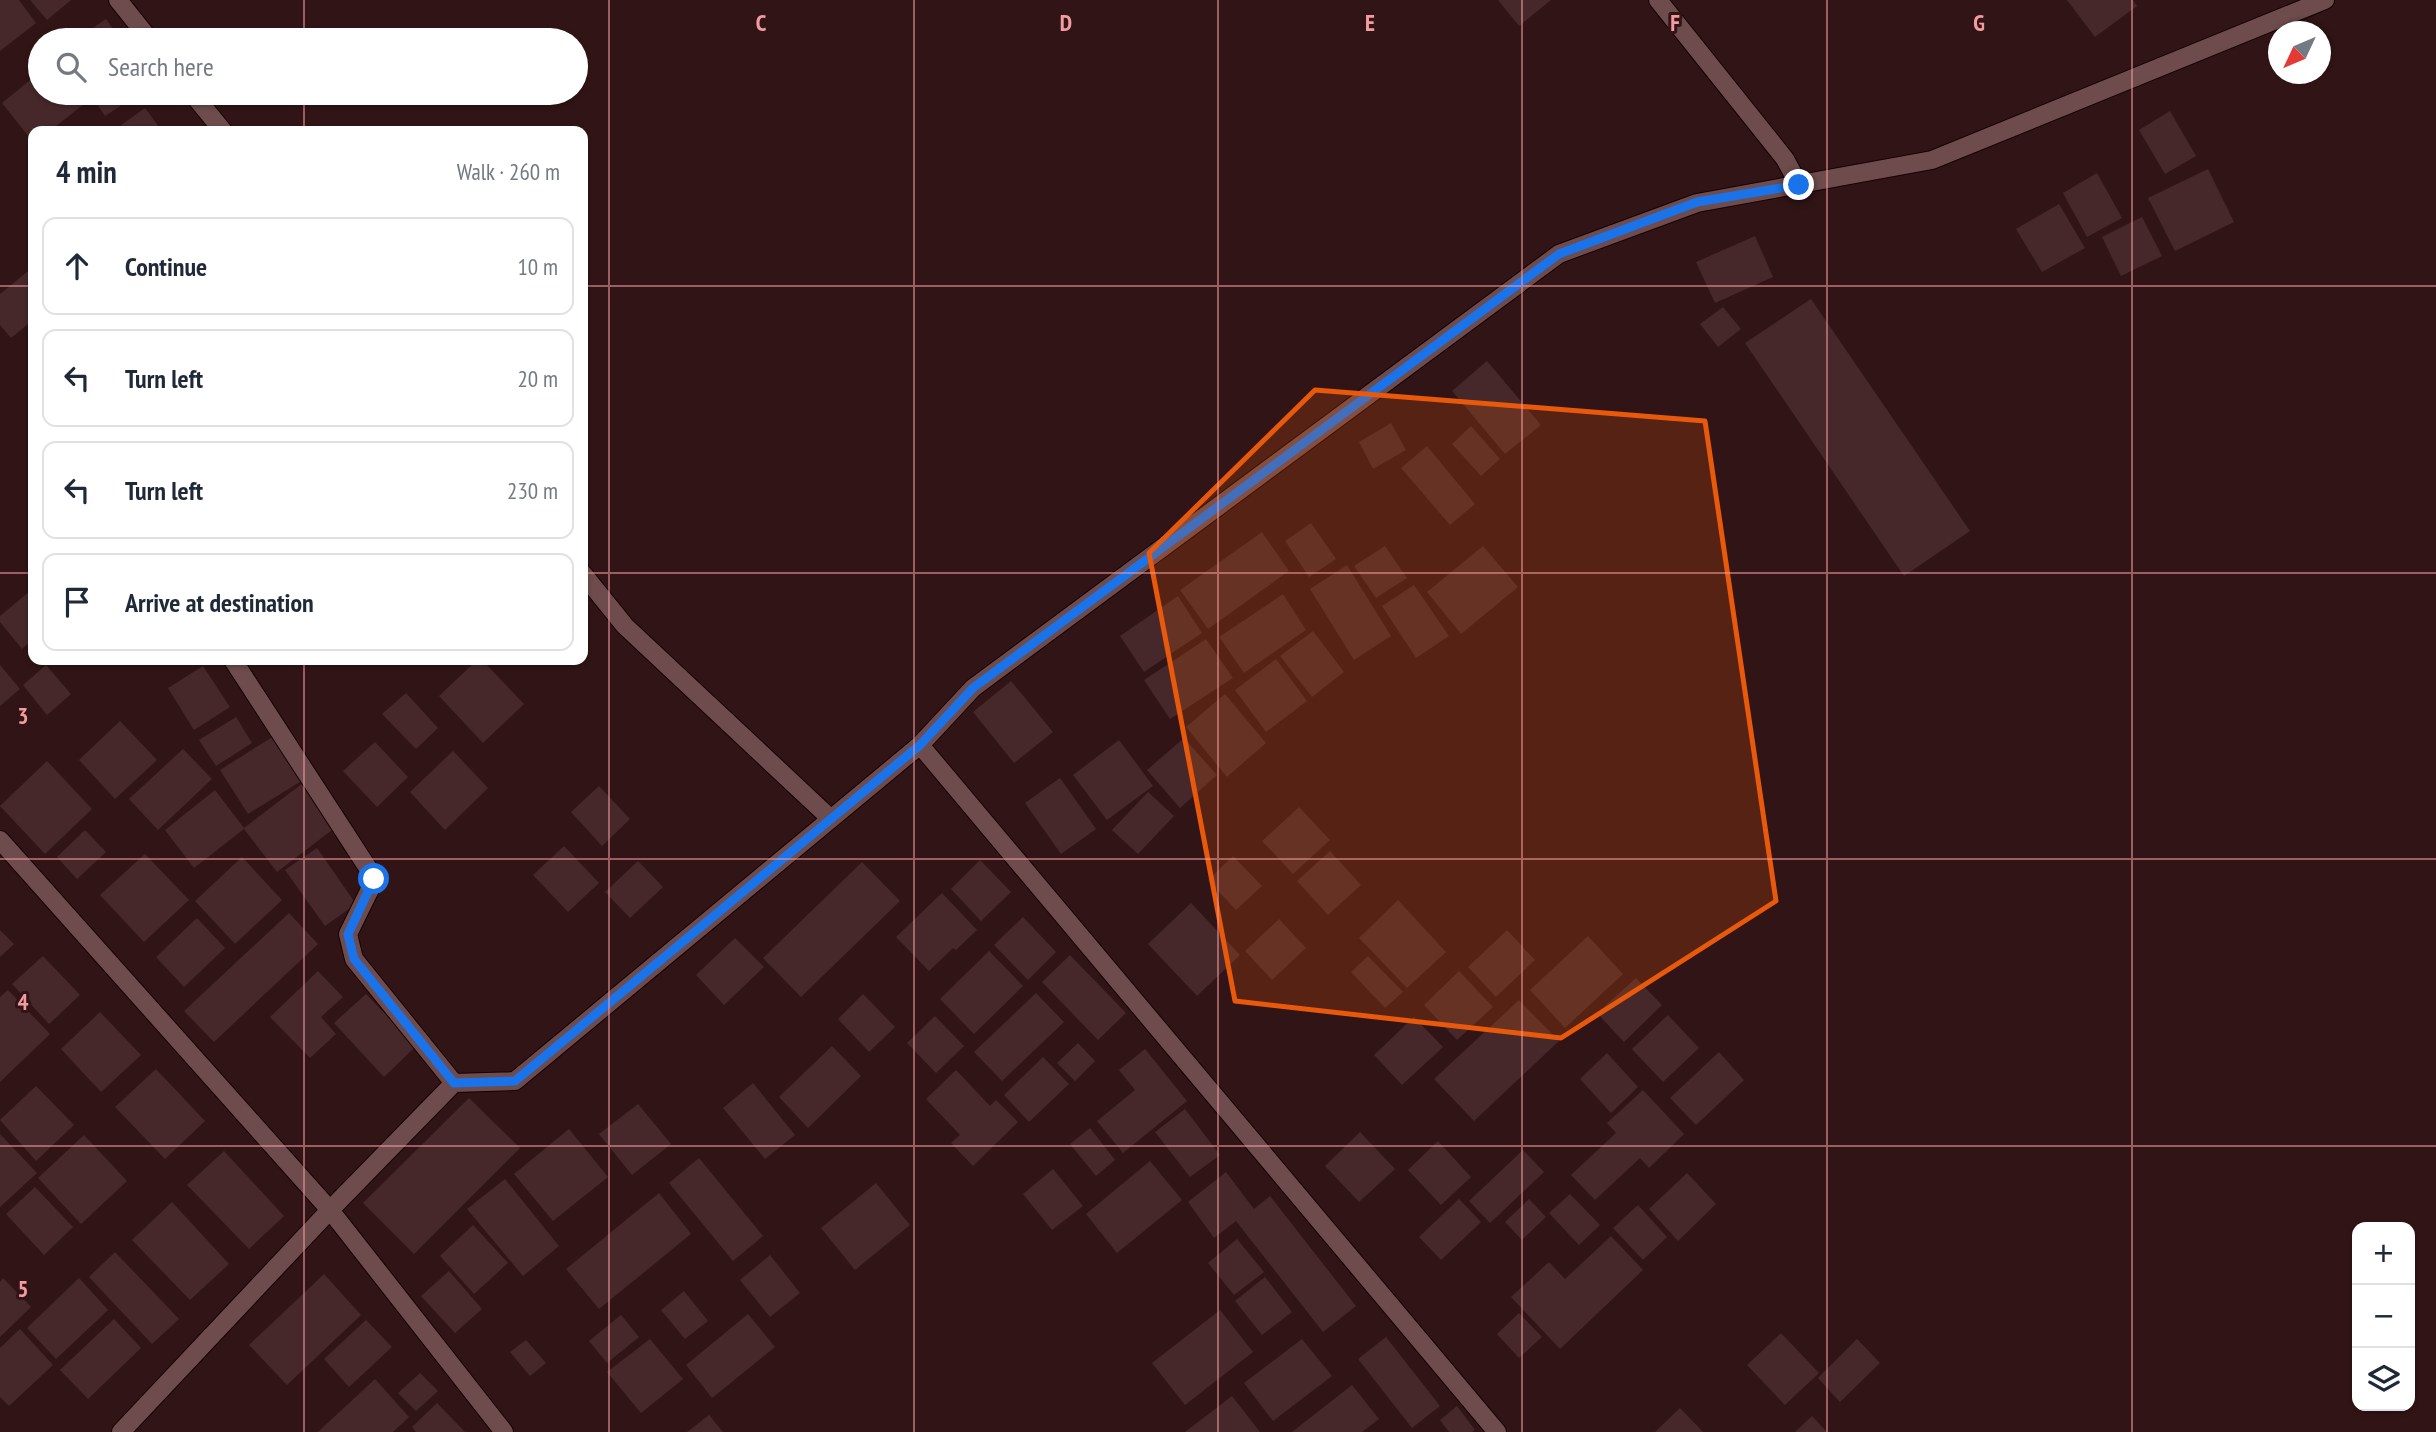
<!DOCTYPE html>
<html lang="en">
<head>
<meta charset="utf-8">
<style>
  body { margin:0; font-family:"PT Sans Narrow",sans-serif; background:#f2f2f3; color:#1f2937 }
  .controls { position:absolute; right:21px; bottom:21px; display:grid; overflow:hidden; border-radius:14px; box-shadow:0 2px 5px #0004 }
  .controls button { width:63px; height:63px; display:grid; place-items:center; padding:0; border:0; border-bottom:2px solid #e0e1e3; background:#fff; color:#1f2937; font:35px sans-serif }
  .compass { position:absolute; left:2268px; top:21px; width:63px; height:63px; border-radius:50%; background:#fff; box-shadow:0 2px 5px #0004; rotate:226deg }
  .stop { position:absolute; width:21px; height:21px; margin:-16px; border:5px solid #1a73e8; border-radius:50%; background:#fff }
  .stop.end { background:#1a73e8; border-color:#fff; box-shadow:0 2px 7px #0008 }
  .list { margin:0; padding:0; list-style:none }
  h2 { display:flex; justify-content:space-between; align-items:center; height:91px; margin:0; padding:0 28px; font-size:30px }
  h2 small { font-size:23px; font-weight:400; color:#747a83 }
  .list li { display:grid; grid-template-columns:46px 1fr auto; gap:21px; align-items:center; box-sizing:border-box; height:98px; margin:0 14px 14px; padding:0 14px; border:2px solid #e0e1e3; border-radius:14px }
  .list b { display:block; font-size:26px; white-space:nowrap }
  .list em { font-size:23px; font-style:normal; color:#747a83 }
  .icon { flex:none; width:38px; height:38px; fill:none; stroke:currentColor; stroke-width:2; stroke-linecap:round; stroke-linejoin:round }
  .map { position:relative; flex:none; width:2436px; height:1432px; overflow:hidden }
  .search { position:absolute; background:#fff; box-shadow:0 2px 5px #0004; left:28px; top:28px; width:560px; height:77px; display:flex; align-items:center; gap:18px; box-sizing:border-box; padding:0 24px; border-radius:38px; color:#747a83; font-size:26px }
  .panel { position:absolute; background:#fff; box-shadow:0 2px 5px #0004; left:28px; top:126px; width:560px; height:539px; border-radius:14px }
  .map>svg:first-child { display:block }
  .building { fill:#47282a }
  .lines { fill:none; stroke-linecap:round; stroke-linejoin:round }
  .minor-casing { stroke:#170103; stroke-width:20 }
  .minor { stroke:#6e4c4d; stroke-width:18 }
  .route { stroke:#1a73e8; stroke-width:9 }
  .marked { fill:#e8590c; fill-opacity:0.2; stroke:#e8590c; stroke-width:5; stroke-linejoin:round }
  .grid { fill:none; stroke:#f49b9f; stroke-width:2; stroke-opacity:0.55 }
  .grid-label { font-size:23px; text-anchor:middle; font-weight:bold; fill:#f49b9f; stroke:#311416; stroke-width:6; stroke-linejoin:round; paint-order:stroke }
</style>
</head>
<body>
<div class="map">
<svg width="2436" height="1432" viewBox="0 0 2436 1432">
  <rect width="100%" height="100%" fill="#311416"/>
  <g class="building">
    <path d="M0,0H19L36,23L0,51Z"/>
    <path d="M30,0H71L47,20Z"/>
    <path d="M1498,0H1551L1519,26Z"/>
    <path d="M2067,0H2133L2137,6L2095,37Z"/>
    <path d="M106,19L121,40H75Z"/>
    <path d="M40,72V93H75L84,104L50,131H33V142L2,103Z"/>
    <path d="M90,93H140L105,116Z"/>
    <path d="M145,108L162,131H113Z"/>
    <path d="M2170,111L2196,156L2165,174L2139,130Z"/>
    <path d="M2208,169L2234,222L2175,251L2148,198Z"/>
    <path d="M2097,173L2122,218L2087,237L2063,193Z"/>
    <path d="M2059,204L2085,248L2042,272L2016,229Z"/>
    <path d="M2142,217L2162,256L2121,276L2102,237Z"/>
    <path d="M1755,236L1773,277L1715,303L1696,262Z"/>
    <path d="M33,267V320L11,338L0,325V294Z"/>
    <path d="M1811,299L1970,531L1904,576L1745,343Z"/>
    <path d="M1723,307L1741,329L1718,347L1700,324Z"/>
    <path d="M1487,361L1541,425L1505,454L1452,391Z"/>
    <path d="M1391,423L1406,450L1373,469L1359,442Z"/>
    <path d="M1471,426L1500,459L1481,476L1452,444Z"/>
    <path d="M1427,446L1475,504L1450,525L1401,468Z"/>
    <path d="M1311,523L1336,559L1309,577L1285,541Z"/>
    <path d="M1262,532L1289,571L1208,629L1180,590Z"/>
    <path d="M1385,546L1407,578L1376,598L1354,566Z"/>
    <path d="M1483,546L1518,587L1461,634L1427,592Z"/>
    <path d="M1347,565L1391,636L1354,660L1310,589Z"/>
    <path d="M1414,585L1449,636L1416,658L1382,606Z"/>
    <path d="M30,591L33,594V639L22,649L0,622V616Z"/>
    <path d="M1283,594L1306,630L1244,673L1219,637Z"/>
    <path d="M1178,596L1202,633L1144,672L1120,636Z"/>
    <path d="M1313,631L1344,672L1312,697L1280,656Z"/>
    <path d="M1206,639L1233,678L1170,719L1144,680Z"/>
    <path d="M1276,659L1307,701L1266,732L1235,690Z"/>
    <path d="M477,660H482L524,704L483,743L439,696Z"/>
    <path d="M0,665L20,689L0,706Z"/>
    <path d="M46,665L71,694L47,715L23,685Z"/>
    <path d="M203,666L230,707L194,730L168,688Z"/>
    <path d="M1011,681L1053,732L1014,763L973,712Z"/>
    <path d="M406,693L438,728L416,749L382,714Z"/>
    <path d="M1225,694L1266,743L1227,777L1186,727Z"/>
    <path d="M236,717L252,743L216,766L199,740Z"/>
    <path d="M120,721L157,760L115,799L79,760Z"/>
    <path d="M274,736L303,780L248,814L220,770Z"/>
    <path d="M1184,738L1217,775L1180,808L1147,770Z"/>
    <path d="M1119,740L1153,786L1107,820L1073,775Z"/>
    <path d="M375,742L408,777L377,807L343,771Z"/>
    <path d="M183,749L212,779L158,830L129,799Z"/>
    <path d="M453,751L488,788L445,830L410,792Z"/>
    <path d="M47,761L92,809L45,854L0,806Z"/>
    <path d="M1060,778L1096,829L1061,854L1025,803Z"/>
    <path d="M303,783L336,827L277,872L244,829L194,868L165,830L215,790L244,828Z"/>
    <path d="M599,786L630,819L602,846L571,812Z"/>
    <path d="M1148,792L1174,816L1138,854L1112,830Z"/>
    <path d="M1299,807L1330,840L1293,874L1262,841Z"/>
    <path d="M85,830L106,852L77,879L57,857Z"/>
    <path d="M564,846L599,883L568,912L533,875Z"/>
    <path d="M317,848L356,904L325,926L285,870Z"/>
    <path d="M1330,851L1361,885L1328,915L1297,881Z"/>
    <path d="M145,854L189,900L144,942L100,895Z"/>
    <path d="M1233,856L1262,886L1236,910L1208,880Z"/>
    <path d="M242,857L282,900L235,944L195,901Z"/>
    <path d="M980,860L1011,892L981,921L951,889Z"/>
    <path d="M638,861L663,887L630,918L605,892Z"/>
    <path d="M862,862L900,901L801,997L763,958Z"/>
    <path d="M942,893L977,930L956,950L953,948L929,971L896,937Z"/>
    <path d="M1398,900L1446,952L1407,988L1359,938Z"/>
    <path d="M1191,903L1240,955L1197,996L1148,944Z"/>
    <path d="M289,913L318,944L214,1042L184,1011Z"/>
    <path d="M1023,917L1056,952L1028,980L994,945Z"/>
    <path d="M197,918L225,948L184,987L156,957Z"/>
    <path d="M1279,919L1306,948L1272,980L1245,951Z"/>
    <path d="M0,930L14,944L0,957Z"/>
    <path d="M1507,930L1535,960L1496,997L1468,967Z"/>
    <path d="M1588,936L1623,974L1565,1028L1530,990Z"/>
    <path d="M735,938L764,967L724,1005L696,975Z"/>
    <path d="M989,951L1023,986L974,1034L940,999Z"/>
    <path d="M1070,955L1126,1013L1098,1040L1042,982Z"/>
    <path d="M43,956L80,995L49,1024L12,984Z"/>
    <path d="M1368,956L1403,992L1385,1008L1351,972Z"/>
    <path d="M318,971L343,997L321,1017L336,1034L310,1058L270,1017Z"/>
    <path d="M1459,971L1493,1007L1457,1040L1424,1005Z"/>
    <path d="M1636,978L1662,1005L1624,1042L1597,1013Z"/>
    <path d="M8,990L50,1034L0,1082V997Z"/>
    <path d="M1036,993L1064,1022L1002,1081L974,1052Z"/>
    <path d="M366,994L416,1046L384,1077L334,1023Z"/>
    <path d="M863,994L895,1027L869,1052L838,1019Z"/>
    <path d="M1519,1000L1559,1041L1474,1121L1434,1079Z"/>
    <path d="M100,1012L141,1055L101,1092L61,1049Z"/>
    <path d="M1668,1015L1699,1048L1663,1082L1632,1049Z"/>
    <path d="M935,1016L964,1046L936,1073L907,1043Z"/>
    <path d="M1414,1017L1443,1047L1402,1085L1374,1055Z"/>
    <path d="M1078,1043L1095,1061L1075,1081L1057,1063Z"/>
    <path d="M832,1046L861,1076L808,1128L779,1097Z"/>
    <path d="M1145,1049L1187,1101L1123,1153L1097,1121L1135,1090L1119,1070Z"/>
    <path d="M1719,1052L1744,1080L1696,1125L1670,1098Z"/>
    <path d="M1607,1053L1638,1087L1611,1113L1580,1079Z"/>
    <path d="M1043,1057L1069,1084L1029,1122L1004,1095Z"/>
    <path d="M156,1069L205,1121L165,1159L115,1107Z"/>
    <path d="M956,1070L990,1106L996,1100L1018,1122L973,1166L951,1143L960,1135L926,1099Z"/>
    <path d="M753,1083L795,1135L765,1159L723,1108Z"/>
    <path d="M36,1086L74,1125L36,1161L0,1120Z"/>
    <path d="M1643,1090L1684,1134L1649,1168L1640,1158L1595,1200L1571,1175L1616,1133L1607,1123Z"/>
    <path d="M469,1098L520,1148L414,1254L363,1203Z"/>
    <path d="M638,1104L671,1144L632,1175L599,1134Z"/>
    <path d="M1185,1109L1220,1155L1190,1177L1155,1132Z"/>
    <path d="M1090,1128L1115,1160L1096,1176L1070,1144Z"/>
    <path d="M569,1129L608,1177L553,1221L514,1174Z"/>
    <path d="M1360,1132L1395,1169L1359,1202L1325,1166Z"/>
    <path d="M0,1134L37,1173L0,1207Z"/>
    <path d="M84,1135L127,1181L81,1224L38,1178Z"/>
    <path d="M1438,1141L1471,1177L1441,1205L1408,1170Z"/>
    <path d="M1523,1150L1544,1172L1490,1223L1469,1201Z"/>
    <path d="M224,1151L284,1216L249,1249L187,1185Z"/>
    <path d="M699,1158L763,1236L733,1261L669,1183Z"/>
    <path d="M1150,1161L1182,1200L1117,1253L1086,1214Z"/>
    <path d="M1053,1169L1083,1206L1052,1230L1023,1194Z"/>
    <path d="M1226,1172L1254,1209L1270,1196L1356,1306L1323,1332L1236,1221L1214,1238L1188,1202Z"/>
    <path d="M1687,1173L1716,1204L1678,1241L1649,1209Z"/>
    <path d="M505,1179L559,1246L523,1276L467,1209Z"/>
    <path d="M876,1183L910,1225L855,1270L821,1228Z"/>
    <path d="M35,1187L73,1227L44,1255L6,1214Z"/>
    <path d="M659,1193L691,1234L599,1309L566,1269Z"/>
    <path d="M1570,1194L1600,1225L1579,1245L1549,1213Z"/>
    <path d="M1459,1199L1481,1222L1441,1260L1419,1237Z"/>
    <path d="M1529,1199L1546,1217L1522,1240L1505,1222Z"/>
    <path d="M172,1202L229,1264L190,1300L132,1240Z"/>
    <path d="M1638,1205L1667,1237L1643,1260L1613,1228Z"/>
    <path d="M473,1225L508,1263L474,1294L440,1256Z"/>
    <path d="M1611,1236L1643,1270L1560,1349L1511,1297L1549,1262L1565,1279Z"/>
    <path d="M1237,1239L1264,1272L1234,1295L1208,1263Z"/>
    <path d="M115,1252L179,1319L152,1344L89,1277Z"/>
    <path d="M770,1255L800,1293L770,1317L740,1280Z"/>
    <path d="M449,1271L482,1309L455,1333L421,1296Z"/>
    <path d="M324,1274L361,1315L287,1385L249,1345Z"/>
    <path d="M1265,1277L1292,1312L1262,1335L1235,1301Z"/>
    <path d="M3,1278L31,1307L0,1337V1282Z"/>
    <path d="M79,1278L108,1310L56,1359L27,1328Z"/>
    <path d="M684,1291L708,1321L685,1339L661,1310Z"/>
    <path d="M1220,1310L1253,1352L1185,1405L1152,1363Z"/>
    <path d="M1519,1313L1542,1337L1519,1358L1497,1334Z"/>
    <path d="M748,1314L775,1347L712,1398L686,1365Z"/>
    <path d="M621,1315L639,1337L607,1363L589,1341Z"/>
    <path d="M114,1319L141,1348L88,1399L60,1370Z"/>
    <path d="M366,1320L392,1347L349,1387L324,1359Z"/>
    <path d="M20,1329L53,1365L9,1406L0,1397V1348Z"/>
    <path d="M1781,1333L1819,1373L1785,1405L1747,1365Z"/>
    <path d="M1386,1337L1440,1406L1412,1428L1358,1359Z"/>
    <path d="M650,1339L683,1379L641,1413L607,1372Z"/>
    <path d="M1302,1339L1332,1376L1273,1421L1244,1383Z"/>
    <path d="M1857,1339L1880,1363L1840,1402L1818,1378Z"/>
    <path d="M526,1340L546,1363L530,1376L510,1352Z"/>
    <path d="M420,1373L438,1391L416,1411L398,1393Z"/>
    <path d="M375,1379L409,1417L393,1432H318Z"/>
    <path d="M1352,1385L1379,1419L1362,1432H1292Z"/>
    <path d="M1232,1396L1260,1432H1185Z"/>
    <path d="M437,1403L465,1432H416L412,1427Z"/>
    <path d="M1457,1406L1475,1430L1472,1432H1449L1440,1420Z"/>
    <path d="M1680,1408L1703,1432H1655Z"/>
    <path d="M709,1415L723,1432H687Z"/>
    <path d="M1812,1416L1827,1432H1795Z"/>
  </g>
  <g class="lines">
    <g class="minor-casing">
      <g id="minor">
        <path d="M118,0L150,40"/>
        <path d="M1658,0L1785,159L1799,185"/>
        <path d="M192,93L223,131"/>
        <path d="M583,574L625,626L830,818"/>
        <path d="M233,660L375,879L348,934L354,959L454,1083"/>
        <path d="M920,745L1497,1432"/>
        <path d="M0,840L330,1210L504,1432"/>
        <path d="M121,1432L330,1210L454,1083L515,1081L920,745L973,688L1559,254L1697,203L1932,160L2325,0"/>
      </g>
    </g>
    <use href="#minor" class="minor"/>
  </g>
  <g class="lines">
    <path class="route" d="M374,879L348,934L354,959L454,1083L515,1081L920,745L973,688L1559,254L1697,202L1799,185"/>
  </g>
  <path class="marked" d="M1315,390L1705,421L1776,901L1561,1038L1235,1001L1149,553Z"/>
  <path class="grid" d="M304,0V40M609,0V1432M914,0V1432M1218,0V1432M1522,0V1432M1827,0V1432M2132,0V1432M304,93V131M0,286H33M583,286H2436M0,573H33M583,573H2436M304,660V1432M0,859H2436M0,1146H2436"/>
  <g class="grid-label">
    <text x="761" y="31">C</text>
    <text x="1066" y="31">D</text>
    <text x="1370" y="31">E</text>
    <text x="1675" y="31">F</text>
    <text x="1979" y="31">G</text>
    <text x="23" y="724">3</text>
    <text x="23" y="1010">4</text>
    <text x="23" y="1297">5</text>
  </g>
</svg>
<div class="controls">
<button>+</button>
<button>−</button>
<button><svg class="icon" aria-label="layers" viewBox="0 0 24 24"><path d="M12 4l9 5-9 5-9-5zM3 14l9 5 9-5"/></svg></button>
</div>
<svg class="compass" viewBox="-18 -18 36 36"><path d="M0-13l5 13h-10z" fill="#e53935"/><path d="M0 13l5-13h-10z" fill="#747a83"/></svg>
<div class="stop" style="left:374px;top:879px"></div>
<div class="stop end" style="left:1799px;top:185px"></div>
<div class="search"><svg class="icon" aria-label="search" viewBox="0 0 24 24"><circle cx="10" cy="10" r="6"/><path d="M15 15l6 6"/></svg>Search here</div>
<section class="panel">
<h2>4 min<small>Walk · 260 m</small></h2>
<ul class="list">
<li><svg class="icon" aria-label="ahead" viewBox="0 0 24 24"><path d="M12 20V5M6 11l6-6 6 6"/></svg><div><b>Continue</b></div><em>10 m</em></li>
<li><svg class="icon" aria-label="left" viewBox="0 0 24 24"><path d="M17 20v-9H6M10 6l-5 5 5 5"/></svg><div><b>Turn left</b></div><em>20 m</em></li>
<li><svg class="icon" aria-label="left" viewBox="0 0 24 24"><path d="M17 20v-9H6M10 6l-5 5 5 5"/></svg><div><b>Turn left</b></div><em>230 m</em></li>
<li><svg class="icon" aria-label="arrive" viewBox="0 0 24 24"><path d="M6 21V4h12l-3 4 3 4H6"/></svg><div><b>Arrive at destination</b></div></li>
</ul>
</section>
</div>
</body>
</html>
